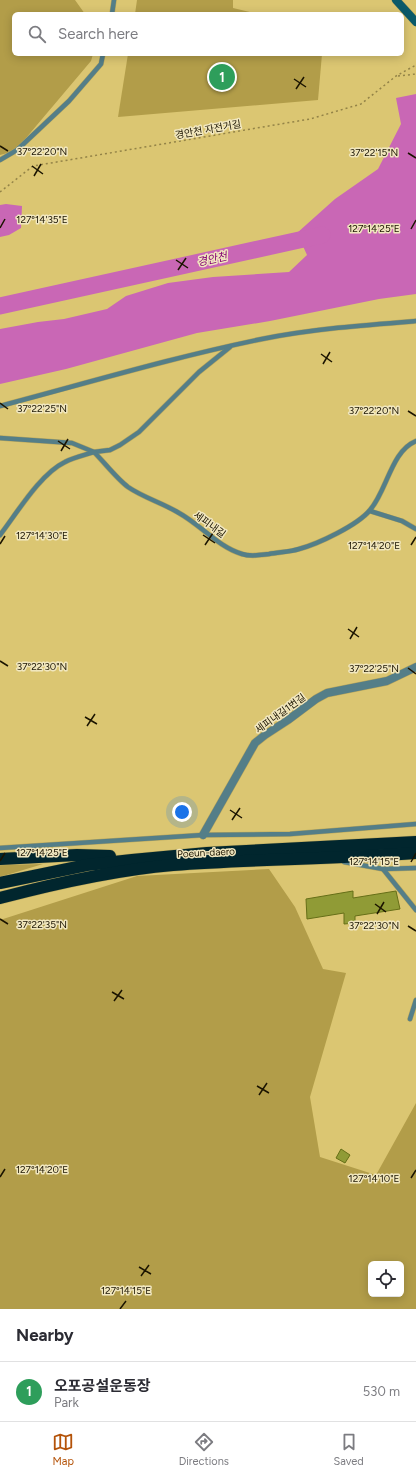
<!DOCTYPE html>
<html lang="en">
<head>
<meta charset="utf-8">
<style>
  body { margin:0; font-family:Figtree,"Noto Sans KR",sans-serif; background:#f2f2f3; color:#2b2b33 }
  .controls { position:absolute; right:12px; bottom:12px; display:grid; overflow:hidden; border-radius:6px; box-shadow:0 2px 10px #0003 }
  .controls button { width:36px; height:36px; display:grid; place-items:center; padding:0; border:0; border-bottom:1px solid #e1e1e2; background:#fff; color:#2b2b33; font:20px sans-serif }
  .you { position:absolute; left:182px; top:812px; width:14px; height:14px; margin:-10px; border:3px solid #fff; border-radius:50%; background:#1a73e8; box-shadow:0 0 0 6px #1a73e833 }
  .badge { display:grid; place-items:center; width:26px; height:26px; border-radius:50%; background:#b45309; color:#fff; font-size:13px; font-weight:700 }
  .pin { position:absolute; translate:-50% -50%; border:2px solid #fff; box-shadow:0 1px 4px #0006 }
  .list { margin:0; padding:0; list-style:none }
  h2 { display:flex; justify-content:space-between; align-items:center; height:52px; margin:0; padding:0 16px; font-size:17px }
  h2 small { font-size:13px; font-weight:400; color:#7c7c81 }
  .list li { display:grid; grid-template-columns:26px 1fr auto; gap:12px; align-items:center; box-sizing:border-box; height:60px; padding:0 16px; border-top:1px solid #e1e1e2 }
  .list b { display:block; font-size:15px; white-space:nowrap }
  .list p { margin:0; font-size:13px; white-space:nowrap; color:#7c7c81 }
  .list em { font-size:13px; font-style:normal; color:#7c7c81 }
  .icon { flex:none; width:22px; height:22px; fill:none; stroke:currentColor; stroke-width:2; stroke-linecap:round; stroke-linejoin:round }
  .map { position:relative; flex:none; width:416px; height:1309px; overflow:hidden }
  .search { position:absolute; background:#fff; box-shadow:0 2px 10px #0003; left:12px; right:12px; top:12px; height:44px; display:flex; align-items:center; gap:10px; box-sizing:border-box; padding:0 14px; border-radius:6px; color:#7c7c81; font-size:15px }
  .sheet { height:112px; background:#fff }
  nav { display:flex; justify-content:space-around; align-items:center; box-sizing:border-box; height:56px; border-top:1px solid #e1e1e2; background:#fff; font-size:11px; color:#7c7c81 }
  nav a { display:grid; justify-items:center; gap:2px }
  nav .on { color:#b45309 }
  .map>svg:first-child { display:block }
  .green { fill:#b29d49; fill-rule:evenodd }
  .water { fill:#c967b5 }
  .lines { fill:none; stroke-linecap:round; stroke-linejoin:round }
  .river { stroke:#c967b5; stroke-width:17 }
  .building { fill:#909b36; stroke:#666f17 }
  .lane-casing { stroke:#b8a65d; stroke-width:5.5 }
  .street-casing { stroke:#b8a65d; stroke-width:9 }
  .secondary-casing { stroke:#b8a65d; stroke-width:9 }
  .highway-casing { stroke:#b8a65d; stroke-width:13 }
  .path { stroke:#938347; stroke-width:1.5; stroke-dasharray:2 3; stroke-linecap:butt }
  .lane { stroke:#547e88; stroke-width:4.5 }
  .street { stroke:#547e88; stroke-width:8 }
  .secondary { stroke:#0b5a69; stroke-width:8 }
  .highway { stroke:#01262e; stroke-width:12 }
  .ticks { fill:none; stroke:#1b1400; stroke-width:1.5 }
  .labels { text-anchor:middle; stroke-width:3; stroke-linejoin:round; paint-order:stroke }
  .street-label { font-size:10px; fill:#1b1400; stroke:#f1e7bf }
  .water-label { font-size:11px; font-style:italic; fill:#840073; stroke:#f1e7bf }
  .ticks-label { font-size:10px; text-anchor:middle; fill:#1b1400; stroke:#f1e7bf; stroke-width:3; stroke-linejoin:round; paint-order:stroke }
</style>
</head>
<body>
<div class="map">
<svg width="416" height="1309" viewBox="0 0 416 1309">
  <rect width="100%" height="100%" fill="#dbc672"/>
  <g class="green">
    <path d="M0,0H75L85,14H14V54H93L91,61L15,151L0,155Z"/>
    <path d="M137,0H233V8L258,14H135Z"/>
    <path d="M128,54H322L318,100L118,117Z"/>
    <path d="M43,864L0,877V865Z"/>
    <path d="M269,869L295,907L323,969L346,973L310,1097L320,1157L376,1175L416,1103V1309H0V920L137,876ZM371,1264H401V1294H371Z"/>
  </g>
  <g class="water">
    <path d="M416,94V294L379,299L270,321L197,333L66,369L0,384V329L38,322L64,319L107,309L126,296L168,283L213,277L289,272L307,255L297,233L335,199L378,169L401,124L396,98Z"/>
    <path d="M6,204L22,206L21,228L9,235L0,237V205Z"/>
  </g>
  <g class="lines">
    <path class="river" d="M0,306L322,235"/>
  </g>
  <g class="building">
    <path d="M353,891V898L396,891L400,909L355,916V923L344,924V913L307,919L306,899Z"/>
    <path d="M341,1149L350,1155L345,1163L336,1158Z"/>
  </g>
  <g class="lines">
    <g class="lane-casing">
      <g id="lane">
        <path d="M112,14L114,0"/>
        <path d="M0,160L17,150L69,101L101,64L103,54"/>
        <path d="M0,406C87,383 174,357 262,339C313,329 365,325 416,321"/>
        <path d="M0,438L72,443L94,452L110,450L120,445L139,432L199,372L230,347"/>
        <path d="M370,511L402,521L416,529"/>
        <path d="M0,535C17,513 40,474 65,462C74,457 85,455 94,452C104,462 117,479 128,487C144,498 163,503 179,513C201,525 218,547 242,554C251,557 260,555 269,554C279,552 290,552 299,549C318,544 358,525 370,510C387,491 391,451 416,441"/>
        <path d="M0,848L203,835L290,834L416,824"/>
        <path d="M344,862L383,869L416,868"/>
        <path d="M383,869L416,910"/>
        <path d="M410,1019L416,1000"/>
      </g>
    </g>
    <g class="street-casing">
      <path id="street" d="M203,835L255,743L265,735L288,720L316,699L327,693L387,681L416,667"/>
    </g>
    <g class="secondary-casing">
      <path id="secondary" d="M396,0L416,22"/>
    </g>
    <g class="highway-casing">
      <g id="highway">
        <path d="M0,859L77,855L110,856"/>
        <path d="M0,883L87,865L132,860L207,853L416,842"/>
        <path d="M0,898C57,883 114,870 173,865C254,859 335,859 416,853"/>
      </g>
    </g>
    <g class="path">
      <path d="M398,76L416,74"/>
      <path d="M0,192L33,166L310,119L361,104L396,76L416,65"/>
    </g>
    <use href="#lane" class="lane"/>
    <use href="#street" class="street"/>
    <use href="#secondary" class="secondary"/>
    <use href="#highway" class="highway"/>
  </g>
  <path class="ticks" d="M294,79L306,87M296,89L304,77M0,146L8,151M408,153L416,158M32,166L43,174M34,176L41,164M0,228L5,219M411,229L416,220M176,260L188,268M178,270L186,258M321,354L332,362M323,364L330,352M0,403L8,409M408,411L416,416M58,441L70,449M61,451L68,439M203,535L215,543M0,544L5,536M205,545L213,533M411,545L416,537M348,629L359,637M350,639L357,627M0,661L8,666M408,668L416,674M85,717L97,724M87,726L95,714M230,810L242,818M232,820L240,808M0,861L5,853M411,862L416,853M375,904L386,912M377,914L384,902M0,919L8,924M408,926L416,931M112,992L124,999M114,1001L122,990M257,1086L269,1093M259,1095L267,1083M0,1177L5,1169M411,1178L416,1170M139,1267L151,1274M141,1276L149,1265M120,1309L126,1301"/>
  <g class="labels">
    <g class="street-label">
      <text transform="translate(208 129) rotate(-10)" y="4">경안천 자전거길</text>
      <text transform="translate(210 524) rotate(36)" y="4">세피내길</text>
      <text transform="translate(280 713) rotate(-36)" y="4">세피내길1번길</text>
      <text transform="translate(206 852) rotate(-3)" y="4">Poeun-daero</text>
    </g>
    <g class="water-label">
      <text transform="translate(212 259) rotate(-12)" y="4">경안천</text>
    </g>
  </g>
  <g class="ticks-label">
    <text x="42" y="155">37°22'20"N</text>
    <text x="374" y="156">37°22'15"N</text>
    <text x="42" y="223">127°14'35"E</text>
    <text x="374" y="232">127°14'25"E</text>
    <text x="42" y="412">37°22'25"N</text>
    <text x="374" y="414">37°22'20"N</text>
    <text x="42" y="539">127°14'30"E</text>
    <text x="374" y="549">127°14'20"E</text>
    <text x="42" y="670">37°22'30"N</text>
    <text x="374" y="672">37°22'25"N</text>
    <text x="42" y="856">127°14'25"E</text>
    <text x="374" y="865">127°14'15"E</text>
    <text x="42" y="928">37°22'35"N</text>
    <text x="374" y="929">37°22'30"N</text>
    <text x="42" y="1173">127°14'20"E</text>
    <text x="374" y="1182">127°14'10"E</text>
    <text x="126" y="1294">127°14'15"E</text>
  </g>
</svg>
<div class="controls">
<button><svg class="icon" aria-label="locate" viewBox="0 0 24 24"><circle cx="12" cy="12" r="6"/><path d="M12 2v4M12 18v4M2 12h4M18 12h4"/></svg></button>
</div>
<div class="you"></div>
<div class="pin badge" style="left:222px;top:77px;background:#2e9e5b">1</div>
<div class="search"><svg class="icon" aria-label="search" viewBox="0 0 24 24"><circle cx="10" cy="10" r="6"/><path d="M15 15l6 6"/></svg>Search here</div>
</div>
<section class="sheet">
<h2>Nearby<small></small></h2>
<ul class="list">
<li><span class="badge" style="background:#2e9e5b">1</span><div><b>오포공설운동장</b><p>Park</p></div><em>530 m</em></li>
</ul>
</section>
<nav>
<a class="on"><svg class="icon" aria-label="map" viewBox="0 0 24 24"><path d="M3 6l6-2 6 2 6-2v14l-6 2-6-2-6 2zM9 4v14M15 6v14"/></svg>Map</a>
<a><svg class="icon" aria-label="directions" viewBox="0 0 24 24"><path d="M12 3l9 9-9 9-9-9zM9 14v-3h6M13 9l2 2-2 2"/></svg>Directions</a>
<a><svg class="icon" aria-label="saved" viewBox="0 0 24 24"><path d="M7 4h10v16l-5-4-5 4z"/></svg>Saved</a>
</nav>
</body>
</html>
